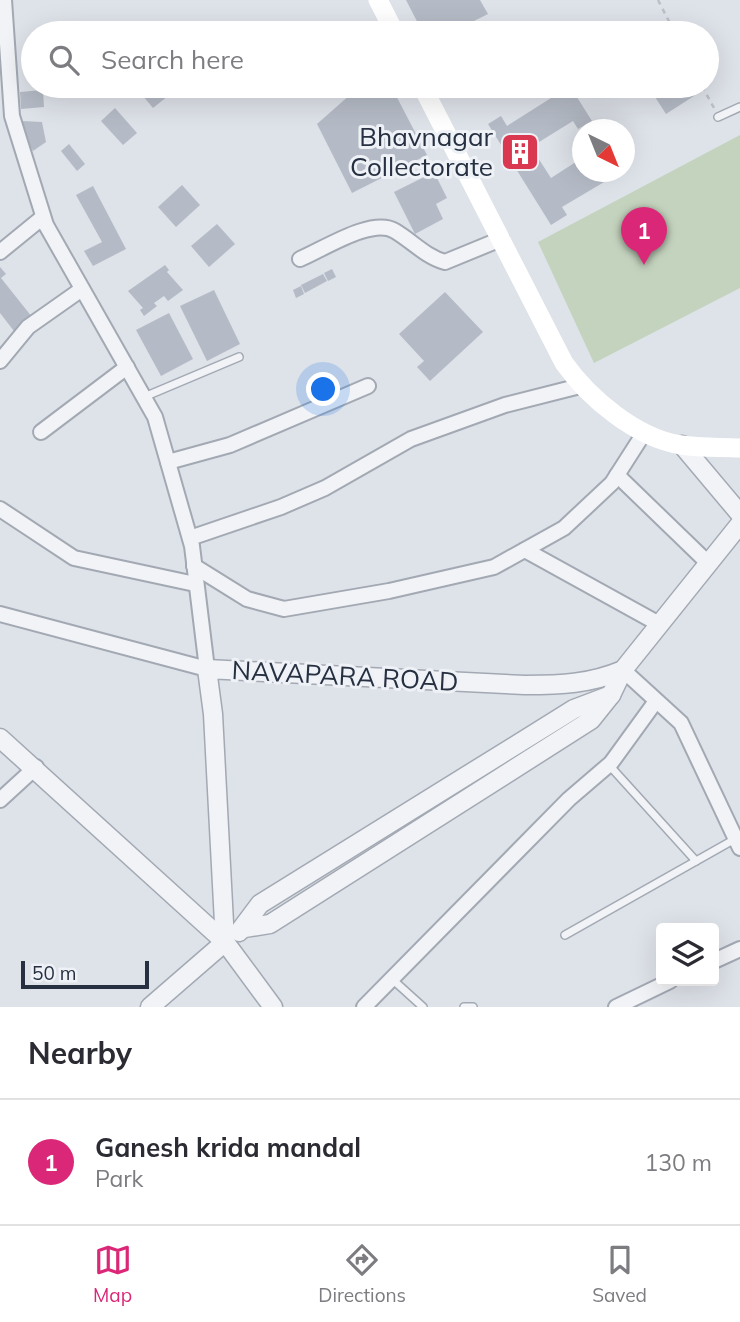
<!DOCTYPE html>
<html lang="en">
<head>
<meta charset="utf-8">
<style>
  body { margin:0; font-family:Mulish,sans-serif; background:#f7f7f7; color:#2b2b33 }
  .controls { position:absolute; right:21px; bottom:21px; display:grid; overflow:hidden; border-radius:7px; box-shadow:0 7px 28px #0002 }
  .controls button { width:63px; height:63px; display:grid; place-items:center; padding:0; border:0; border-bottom:2px solid #e1e1e2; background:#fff; color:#2b2b33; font:35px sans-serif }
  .compass { position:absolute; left:572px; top:119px; width:63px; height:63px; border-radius:50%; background:#fff; box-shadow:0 7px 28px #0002; rotate:137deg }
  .scale { position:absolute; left:21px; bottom:18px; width:128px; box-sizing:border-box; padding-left:7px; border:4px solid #263041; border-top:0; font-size:19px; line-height:24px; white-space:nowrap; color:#263041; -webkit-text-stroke:5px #eef1f6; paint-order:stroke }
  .you { position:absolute; left:324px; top:390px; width:24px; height:24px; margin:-18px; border:5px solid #fff; border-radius:50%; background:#1a73e8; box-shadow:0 0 0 10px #1a73e833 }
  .badge { display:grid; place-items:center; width:46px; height:46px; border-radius:50%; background:#db2777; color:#fff; font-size:23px; font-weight:700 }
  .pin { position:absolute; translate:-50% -58px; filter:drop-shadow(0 2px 4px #0008) }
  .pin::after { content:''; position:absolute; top:37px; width:24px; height:21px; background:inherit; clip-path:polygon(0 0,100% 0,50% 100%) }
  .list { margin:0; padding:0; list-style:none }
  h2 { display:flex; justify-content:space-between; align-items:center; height:91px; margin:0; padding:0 28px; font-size:30px }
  h2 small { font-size:23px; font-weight:400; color:#7c7c81 }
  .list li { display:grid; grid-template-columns:46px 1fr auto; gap:21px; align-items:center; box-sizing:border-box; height:126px; padding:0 28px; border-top:2px solid #e1e1e2 }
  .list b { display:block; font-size:26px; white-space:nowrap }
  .list p { margin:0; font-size:23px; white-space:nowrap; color:#7c7c81 }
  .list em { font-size:23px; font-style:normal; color:#7c7c81 }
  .icon { flex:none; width:38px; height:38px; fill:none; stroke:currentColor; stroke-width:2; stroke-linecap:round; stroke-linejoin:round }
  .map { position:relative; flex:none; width:740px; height:1007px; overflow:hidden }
  .search { position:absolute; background:#fff; box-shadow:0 7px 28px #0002; left:21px; right:21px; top:21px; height:77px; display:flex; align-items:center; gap:18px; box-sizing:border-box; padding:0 24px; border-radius:38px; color:#7c7c81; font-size:26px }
  .sheet { height:217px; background:#fff }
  nav { display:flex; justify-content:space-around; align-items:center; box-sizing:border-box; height:98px; border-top:2px solid #e1e1e2; background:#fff; font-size:19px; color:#7c7c81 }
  nav a { display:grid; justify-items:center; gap:4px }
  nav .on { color:#db2777 }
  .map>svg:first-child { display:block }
  .green { fill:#c4d3be }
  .building { fill:#b5bbc6 }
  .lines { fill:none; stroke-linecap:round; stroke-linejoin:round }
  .service-casing { stroke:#a3a9b3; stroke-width:10 }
  .minor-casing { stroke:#a3a9b3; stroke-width:18 }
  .tertiary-casing { stroke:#a3a9b3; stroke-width:21 }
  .path { stroke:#bcc0c8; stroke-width:2.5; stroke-dasharray:5 5; stroke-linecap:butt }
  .service { stroke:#f1f3f7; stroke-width:7 }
  .minor { stroke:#f1f3f7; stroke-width:14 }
  .tertiary { stroke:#f1f3f7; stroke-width:18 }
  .secondary { stroke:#fff; stroke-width:19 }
  .labels { text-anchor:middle; stroke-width:6; stroke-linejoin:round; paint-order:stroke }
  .poi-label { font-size:26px; fill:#263041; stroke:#eef1f6; text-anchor:end }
  .street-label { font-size:26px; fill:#263041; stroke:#eef1f6 }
</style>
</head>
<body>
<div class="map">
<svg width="740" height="1007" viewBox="0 0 740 1007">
  <rect width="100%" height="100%" fill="#dee2e9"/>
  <path class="green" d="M740,135V288L594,363L538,242Z"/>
  <g class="building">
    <path d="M406,0H480L488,14L472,22L478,33H423Z"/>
    <path d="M143,86H160L168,96L153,108L138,90Z"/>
    <path d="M360,86H391L427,155L352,193L317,124Z"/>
    <path d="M570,86L592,121L578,129L573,121L531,147L551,178L582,158V172H621L562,207L567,215L551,225L488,124L501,116L507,126Z"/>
    <path d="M648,86H692L697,94L666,114Z"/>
    <path d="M43,90L44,107L21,109L20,92Z"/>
    <path d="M115,108L137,133L123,145L101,121Z"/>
    <path d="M22,121L42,122L46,142L33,151L23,135Z"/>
    <path d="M69,144L85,164L77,171L61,151Z"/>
    <path d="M434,172L447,198L436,204L443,219L415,234L394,192Z"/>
    <path d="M182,185L200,205L176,227L158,207Z"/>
    <path d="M93,186L126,249L93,266L84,251L102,242L76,195Z"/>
    <path d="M217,224L235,244L209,267L191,246Z"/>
    <path d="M165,265L169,270L167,272L183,290L168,301L164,296L154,303L157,306L144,316L140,310L143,308L128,291Z"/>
    <path d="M0,267L6,274L1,278L32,317L14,331L0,313Z"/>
    <path d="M332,269L336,277L328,281L324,273Z"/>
    <path d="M323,274L327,281L305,293L301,285Z"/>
    <path d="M301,286L304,294L296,298L293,290Z"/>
    <path d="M214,290L240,344L207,361L180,306Z"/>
    <path d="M445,292L483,332L430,381L417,367L424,361L399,334Z"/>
    <path d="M169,313L193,359L161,376L136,330Z"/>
  </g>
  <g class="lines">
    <g class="service-casing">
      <g id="service">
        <path d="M718,117L740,107"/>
        <path d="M144,397L239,357"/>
        <path d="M609,765L696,861"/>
        <path d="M565,935L735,839"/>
        <path d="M392,979L423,1007"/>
        <path d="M464,1007H473"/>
      </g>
    </g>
    <g class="minor-casing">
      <g id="minor">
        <path d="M0,252L43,217"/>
        <path d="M300,259C324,249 372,217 395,231C412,241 426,257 445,262L501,239"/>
        <path d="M0,361L28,327L82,289"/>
        <path d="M41,432L127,367"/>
        <path d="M168,462L230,445L368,386"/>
        <path d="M617,475L708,563"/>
        <path d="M0,509L74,558L195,584"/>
        <path d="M190,538L281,507L325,488L411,439L505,405L580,386"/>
        <path d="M525,550L659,624"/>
        <path d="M194,566L247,599L284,609L389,591L494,567L564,528L612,483L644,433"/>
        <path d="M0,614L207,669L192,546L155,417L46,225L12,116L4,0"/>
        <path d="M623,670L681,723L740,848"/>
        <path d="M0,800L36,767"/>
        <path d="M714,961L740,949"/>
        <path d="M364,1007L569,799L611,763L656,701"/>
        <path d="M616,1007L670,981"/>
      </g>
    </g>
    <g class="tertiary-casing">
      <g id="tertiary">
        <path d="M682,445L740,514"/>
        <path d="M0,738L225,942L273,1007"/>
        <path d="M245,928L270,924L591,720L611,695L623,670"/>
        <path d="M239,932L260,904L574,709L611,695"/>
        <path d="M150,1007L225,942L213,714L207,669L525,685C560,685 590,684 623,670L740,524"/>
      </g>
    </g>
    <g class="path">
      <path d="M658,0L675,33"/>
      <path d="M702,86L714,108"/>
    </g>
    <use href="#service" class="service"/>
    <use href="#minor" class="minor"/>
    <use href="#tertiary" class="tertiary"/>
    <g class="secondary">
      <path d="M378,0L395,33"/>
      <path d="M422,86L564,363C589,398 636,438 681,445C700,448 720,447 740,448"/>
    </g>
  </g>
  <defs>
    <g id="building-square" transform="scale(2.0125)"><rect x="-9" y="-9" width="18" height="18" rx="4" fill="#d93850" stroke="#eef1f6"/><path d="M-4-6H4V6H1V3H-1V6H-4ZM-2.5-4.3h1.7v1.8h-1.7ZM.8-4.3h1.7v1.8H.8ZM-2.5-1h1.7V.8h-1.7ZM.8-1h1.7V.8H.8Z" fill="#fff"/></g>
  </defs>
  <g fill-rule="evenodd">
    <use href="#building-square" x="520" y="152"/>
  </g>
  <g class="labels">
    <g class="poi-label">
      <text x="493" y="146">Bhavnagar<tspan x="493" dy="30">Collectorate</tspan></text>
    </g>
    <g class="street-label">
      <text transform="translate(345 676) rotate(3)" y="9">NAVAPARA ROAD</text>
    </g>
  </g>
</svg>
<div class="controls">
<button><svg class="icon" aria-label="layers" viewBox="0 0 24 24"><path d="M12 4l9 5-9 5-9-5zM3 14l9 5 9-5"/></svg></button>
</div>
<svg class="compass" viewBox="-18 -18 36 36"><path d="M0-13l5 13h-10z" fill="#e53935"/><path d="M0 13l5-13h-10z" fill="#7c7c81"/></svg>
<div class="scale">50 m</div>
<div class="you"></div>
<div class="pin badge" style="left:644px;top:265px">1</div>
<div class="search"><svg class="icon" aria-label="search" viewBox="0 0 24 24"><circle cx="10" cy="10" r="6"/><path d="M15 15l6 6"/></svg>Search here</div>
</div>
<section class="sheet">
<h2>Nearby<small></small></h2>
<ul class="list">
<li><span class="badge">1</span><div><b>Ganesh krida mandal</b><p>Park</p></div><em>130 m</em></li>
</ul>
</section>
<nav>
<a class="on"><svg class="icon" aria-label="map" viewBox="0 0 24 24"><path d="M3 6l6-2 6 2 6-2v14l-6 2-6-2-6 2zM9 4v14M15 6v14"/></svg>Map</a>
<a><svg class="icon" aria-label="directions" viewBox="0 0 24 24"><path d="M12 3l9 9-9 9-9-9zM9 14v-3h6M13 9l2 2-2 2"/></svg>Directions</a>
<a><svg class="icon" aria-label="saved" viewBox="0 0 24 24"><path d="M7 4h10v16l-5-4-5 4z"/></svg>Saved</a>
</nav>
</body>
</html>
